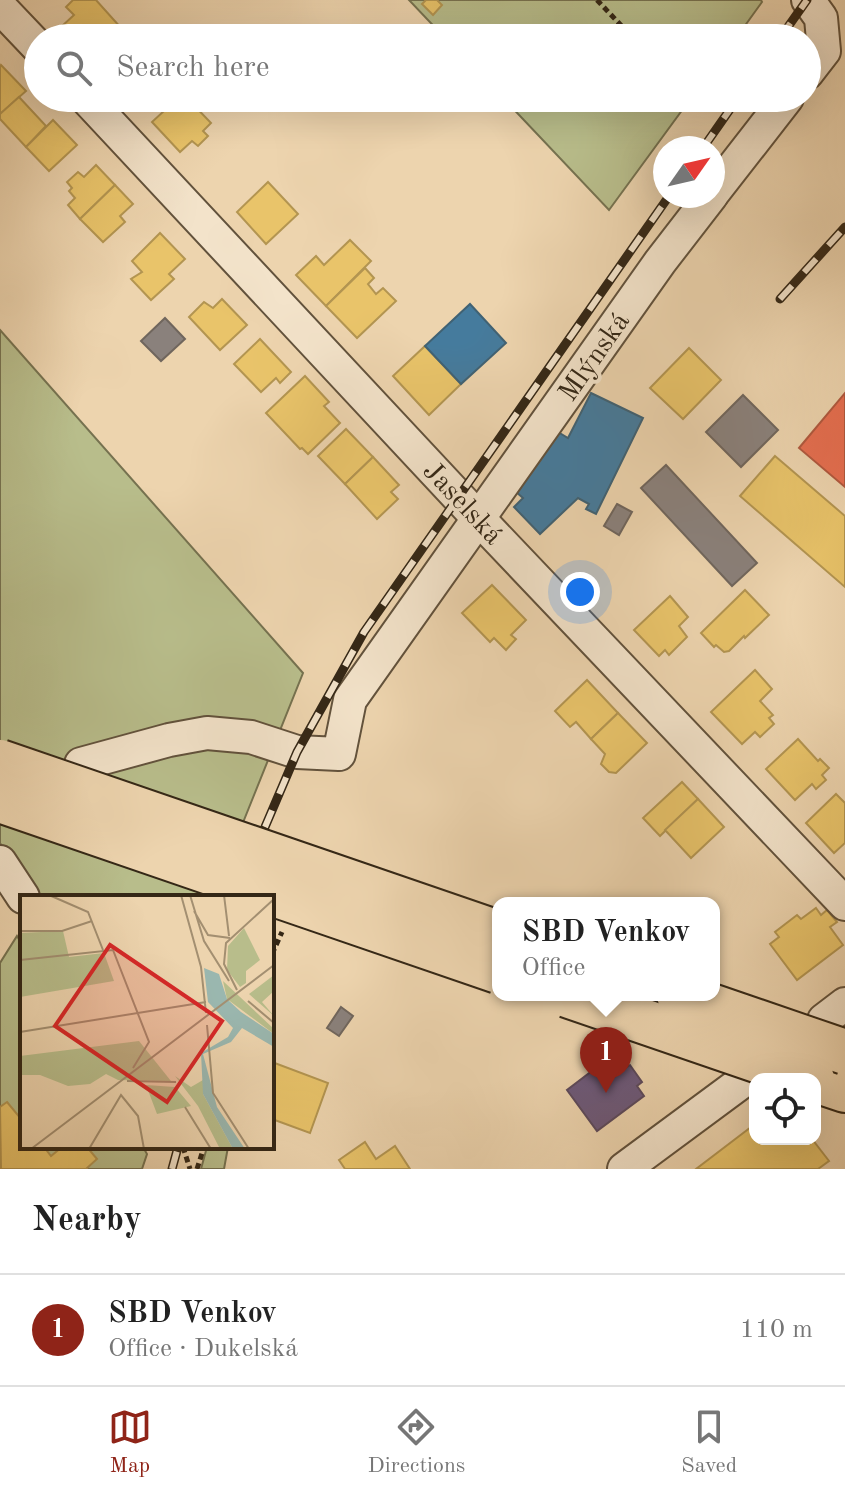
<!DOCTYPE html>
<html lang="en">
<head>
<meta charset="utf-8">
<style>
  body { margin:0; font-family:"Old Standard TT",serif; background:#f6f6f6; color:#222 }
  .controls { position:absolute; right:24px; bottom:24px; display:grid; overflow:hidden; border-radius:16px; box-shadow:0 8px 32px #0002 }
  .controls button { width:72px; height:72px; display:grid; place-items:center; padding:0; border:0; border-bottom:2px solid #e0e0e0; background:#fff; color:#222; font:40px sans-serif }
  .compass { position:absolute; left:653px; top:136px; width:72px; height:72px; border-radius:50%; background:#fff; box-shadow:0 8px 32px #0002; rotate:56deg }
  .you { position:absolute; left:580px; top:592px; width:28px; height:28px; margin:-20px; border:6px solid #fff; border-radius:50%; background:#1a73e8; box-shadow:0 0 0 12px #1a73e833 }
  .badge { display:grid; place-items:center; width:52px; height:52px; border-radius:50%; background:#8f2418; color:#fff; font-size:26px; font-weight:700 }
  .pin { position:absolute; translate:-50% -66px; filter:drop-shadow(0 2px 4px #0008) }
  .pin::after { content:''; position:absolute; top:42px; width:28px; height:24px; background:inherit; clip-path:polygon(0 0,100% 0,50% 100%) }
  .popup { position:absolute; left:492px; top:897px; width:228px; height:104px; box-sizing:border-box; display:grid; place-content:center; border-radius:16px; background:#fff; filter:drop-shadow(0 2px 6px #0005); font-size:26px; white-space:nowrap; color:#767676 }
  .popup b { font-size:30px; color:#222 }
  .popup::after { content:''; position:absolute; left:50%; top:100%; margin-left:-16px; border:16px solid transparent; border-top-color:#fff }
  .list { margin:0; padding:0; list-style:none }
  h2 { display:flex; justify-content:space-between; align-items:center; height:104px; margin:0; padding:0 32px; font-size:34px }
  h2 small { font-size:26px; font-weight:400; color:#767676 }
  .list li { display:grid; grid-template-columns:52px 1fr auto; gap:24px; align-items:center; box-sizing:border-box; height:112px; padding:0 32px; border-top:2px solid #e0e0e0 }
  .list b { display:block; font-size:30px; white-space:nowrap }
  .list p { margin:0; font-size:26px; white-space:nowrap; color:#767676 }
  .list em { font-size:26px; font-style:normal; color:#767676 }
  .icon { flex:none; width:44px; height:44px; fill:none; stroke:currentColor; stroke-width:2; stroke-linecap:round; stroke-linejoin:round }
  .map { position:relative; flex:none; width:845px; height:1169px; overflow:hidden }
  .search { position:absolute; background:#fff; box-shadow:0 8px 32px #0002; left:24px; right:24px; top:24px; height:88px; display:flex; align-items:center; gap:20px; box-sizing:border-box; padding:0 28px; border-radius:44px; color:#767676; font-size:30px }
  .sheet { height:216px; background:#fff }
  nav { display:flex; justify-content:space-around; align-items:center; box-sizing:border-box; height:112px; border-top:2px solid #e0e0e0; background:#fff; font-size:22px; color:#767676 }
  nav a { display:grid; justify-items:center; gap:4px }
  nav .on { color:#8f2418 }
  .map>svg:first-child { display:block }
  .green { fill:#b8bd8b; stroke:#767250; stroke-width:2 }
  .homes { fill:#e9c46a; stroke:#b39551; stroke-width:2 }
  .shops { fill:#e76f51; stroke:#b1593f; stroke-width:2 }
  .offices { fill:#6d597a; stroke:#5c4a5c; stroke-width:2 }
  .public { fill:#457b9d; stroke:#406274; stroke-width:2 }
  .industry { fill:#8a817c; stroke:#70665d; stroke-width:2 }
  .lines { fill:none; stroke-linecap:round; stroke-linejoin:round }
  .minor-casing { stroke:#62523c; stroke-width:36 }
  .highway-casing { stroke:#342716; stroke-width:48 }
  .path { stroke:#342716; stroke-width:5; stroke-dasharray:6 4; stroke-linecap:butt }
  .minor { stroke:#f3e3ca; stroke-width:32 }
  .highway { stroke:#edd4ae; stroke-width:44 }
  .rail-casing { stroke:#342716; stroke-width:9 }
  .rail { stroke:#f3e3ca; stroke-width:6; stroke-dasharray:18; stroke-linecap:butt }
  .highway-bridge-casing { stroke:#342716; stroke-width:48; stroke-linecap:butt }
  .highway-bridge { stroke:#edd4ae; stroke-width:44 }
  .labels { text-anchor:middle; stroke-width:8; stroke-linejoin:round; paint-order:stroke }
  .street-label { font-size:28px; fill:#342716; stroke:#f3e3ca }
  .inset-road { fill:none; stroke:#a38f71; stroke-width:2 }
  .view { fill:#d62828; fill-opacity:0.15; stroke:#d62828; stroke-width:4 }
  .inset-edge { fill:none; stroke:#342716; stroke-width:4 }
</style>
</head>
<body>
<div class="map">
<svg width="845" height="1169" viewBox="0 0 845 1169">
  <rect width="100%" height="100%" fill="#edd4ae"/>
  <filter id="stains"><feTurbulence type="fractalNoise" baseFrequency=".0025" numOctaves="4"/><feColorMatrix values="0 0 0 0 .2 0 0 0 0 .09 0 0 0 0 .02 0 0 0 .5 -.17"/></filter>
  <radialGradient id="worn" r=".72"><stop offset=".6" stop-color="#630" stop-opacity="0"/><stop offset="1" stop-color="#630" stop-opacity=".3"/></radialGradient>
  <g class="green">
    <path d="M409,0H761L762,2L736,38H445Z"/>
    <path d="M503,98H691L609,210Z"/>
    <path d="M0,330L303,673L238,835L220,897H36L0,843Z"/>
    <path d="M17,936L22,944V1147H143L147,1154L142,1169H0V963Z"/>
    <path d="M207,1147H228L224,1169H201Z"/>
  </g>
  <g class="homes">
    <path d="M73,0H96L122,29L113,38H72L61,27L74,15L66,7Z"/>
    <path d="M426,0H437L442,5L433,15L422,4Z"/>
    <path d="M459,28L467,38H454L451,34Z"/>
    <path d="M1,65L26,91L0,114V67Z"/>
    <path d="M19,97L46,126L26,147L0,119V114Z"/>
    <path d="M129,98H151L139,109Z"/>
    <path d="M178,98H187L211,123L203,131L208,136L198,146L192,141L180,152L152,122Z"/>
    <path d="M53,120L77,145L49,171L26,147Z"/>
    <path d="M96,165L115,185L80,219L68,205L75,198L69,191L72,188L67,182L78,172L84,177Z"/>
    <path d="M268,182L298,214L266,244L237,212Z"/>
    <path d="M115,185L133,204L120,216L125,222L103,242L80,219Z"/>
    <path d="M160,233L185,259L169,274L174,279L151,300L131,279L142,272L132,261Z"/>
    <path d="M350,240L371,261L326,306L296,275L316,256L324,265Z"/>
    <path d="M365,268L374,278L368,284L376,294L383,288L396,301L357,338L326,306Z"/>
    <path d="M222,299L247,325L220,350L189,317L204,302L213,308Z"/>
    <path d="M260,339L291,372L280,383L276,378L261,392L234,364Z"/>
    <path d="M425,346L461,384L429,415L393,376Z"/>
    <path d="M689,348L721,380L683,419L650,388Z"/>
    <path d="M305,376L329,402L324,406L340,423L308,454L302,448L300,449L266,413Z"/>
    <path d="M346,429L373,457L345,484L318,456Z"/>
    <path d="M775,456L845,516V587L740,496Z"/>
    <path d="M373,457L399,485L391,492L398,499L377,519L345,484Z"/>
    <path d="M492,585L526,620L511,635L516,639L506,650L494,638L490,642L462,613Z"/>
    <path d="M745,590L769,615L745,638L744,636L729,651L724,652L716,645L714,647L701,633Z"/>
    <path d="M670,596L688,617L679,626L687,637L669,655L665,650L659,656L634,630Z"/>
    <path d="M755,670L772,689L760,701L773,715L769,718L774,724L760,737L755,732L742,744L711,712Z"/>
    <path d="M587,680L618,713L591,739L576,722L570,727L555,711Z"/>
    <path d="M618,713L647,743L616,773L609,772L601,764L605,754L591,739Z"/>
    <path d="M798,739L818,761L820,759L829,768L822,775L826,780L816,789L812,784L795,800L766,769Z"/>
    <path d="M682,782L698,799L660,836L643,818Z"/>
    <path d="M836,794L845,803V843L834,853L806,823Z"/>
    <path d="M698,799L724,827L691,858L665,830Z"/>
    <path d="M816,908L821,915L827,910L837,922L830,927L843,945L797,980L770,944L779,937L775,932L797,915L801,919Z"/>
    <path d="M272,1062L328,1083L310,1133L272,1119Z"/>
    <path d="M7,1102L22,1120V1147H44L51,1156L62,1147H87L97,1159L86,1169H1L0,1107Z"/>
    <path d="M755,1124V1139H812L829,1161L818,1169H696Z"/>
    <path d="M365,1142L376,1159L395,1146L410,1169H345L339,1160Z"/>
  </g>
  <path class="shops" d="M845,393V487L799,448Z"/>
  <path class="offices" d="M613,1055L624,1069L630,1065L642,1082L637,1086L644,1096L597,1131L567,1090Z"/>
  <g class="public">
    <path d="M470,304L506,343L461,384L425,346Z"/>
    <path d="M591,393L643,418L596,514L586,509L589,504L578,498L540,534L514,507L523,498L514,490L558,432L568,438Z"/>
  </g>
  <g class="industry">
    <path d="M165,318L185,339L161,361L141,341Z"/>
    <path d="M743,395L778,430L741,467L706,432Z"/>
    <path d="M666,465L757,563L732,586L641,488Z"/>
    <path d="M617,504L632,512L619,535L604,526Z"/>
    <path d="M341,1007L353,1016L339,1036L327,1028Z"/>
  </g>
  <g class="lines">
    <g class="minor-casing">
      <g id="minor">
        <path d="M0,7L38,47"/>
        <path d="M807,73L824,51L821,18L808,0"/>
        <path d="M86,98L479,519L845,904"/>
        <path d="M713,193L787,98"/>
        <path d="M81,764L169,740L207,733L251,737L297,752L339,754L350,700L660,262L711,196"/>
        <path d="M0,862L23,897"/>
        <path d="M824,1020L845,1004"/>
        <path d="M624,1169L743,1081"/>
      </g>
    </g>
    <g class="highway-casing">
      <path id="highway" d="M815,1080L845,1090"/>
    </g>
    <g class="path">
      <path d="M597,0L633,38"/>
      <path d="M272,954L282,932"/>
      <path d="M183,1147L190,1169"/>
      <path d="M197,1169L204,1147"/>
    </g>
    <use href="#minor" class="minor"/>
    <use href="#highway" class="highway"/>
    <g class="rail-casing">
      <g id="rail">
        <path d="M780,38L807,0"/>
        <path d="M703,148L738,98"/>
        <path d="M780,299L845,227"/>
        <path d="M265,827L297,752L364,632L669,196"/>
        <path d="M172,1169L178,1147"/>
      </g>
    </g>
    <use href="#rail" class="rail"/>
    <g class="highway-bridge-casing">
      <g id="highway-bridge">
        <path d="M0,762L498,933"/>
        <path d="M0,800L498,971"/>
        <path d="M567,995L812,1079"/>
        <path d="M679,995L845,1052"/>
      </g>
    </g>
    <use href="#highway-bridge" class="highway-bridge"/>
  </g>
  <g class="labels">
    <g class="street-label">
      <text transform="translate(593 356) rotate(-55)" y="10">Mlýnská</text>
      <text transform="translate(464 502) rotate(47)" y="10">Jaselská</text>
    </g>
  </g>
  <g transform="translate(20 895)">
    <rect width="254" height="254" fill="#edd4ae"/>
    <path d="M224,33L240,65L226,76V88L220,92L207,75L208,51ZM43,36L49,62L84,58L94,86L0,102V38ZM254,80V96L242,107L254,121L229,99ZM203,86L254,134V139L207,104ZM119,146L151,186L98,185L86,179L70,189L48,191L20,180H0V161ZM155,181L171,192L183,185V199L213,254H200L178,211ZM126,190L155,192L171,211L137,219Z" fill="#b8bd8b"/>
    <path d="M184,73L199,79L207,104L221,117L254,139V152L222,133L211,147L183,159L197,212L225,254H213L183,199L181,158L208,142L213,133L188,107Z" fill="#9ab7af"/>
    <path class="inset-road" d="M29,0L68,17L83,55M161,0L181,72L186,118M170,0L184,46L209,86M204,0L209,41M174,16L188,40L210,43M0,36H42L72,26M0,65L93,55L129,147L113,173M217,95L204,69L206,48L254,4M228,106L254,128M187,130L193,198L229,254M0,137L186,107M107,186L156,187M165,212L191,254M11,254L254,70M69,254L101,200L118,221L124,254"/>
    <path class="view" d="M90,50L202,126L147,207L35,131Z"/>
    <rect width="254" height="254" class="inset-edge"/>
  </g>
  <rect width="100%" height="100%" filter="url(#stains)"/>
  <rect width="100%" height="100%" fill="url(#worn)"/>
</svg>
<div class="controls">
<button><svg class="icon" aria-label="locate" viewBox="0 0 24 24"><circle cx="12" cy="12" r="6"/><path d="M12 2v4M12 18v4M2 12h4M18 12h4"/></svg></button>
</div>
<svg class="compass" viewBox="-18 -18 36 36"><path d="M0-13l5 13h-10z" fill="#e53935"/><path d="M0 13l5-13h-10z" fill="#767676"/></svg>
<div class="you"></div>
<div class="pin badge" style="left:606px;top:1093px">1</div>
<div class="popup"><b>SBD Venkov</b>Office</div>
<div class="search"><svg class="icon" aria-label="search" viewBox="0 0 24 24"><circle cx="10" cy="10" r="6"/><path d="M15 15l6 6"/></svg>Search here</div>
</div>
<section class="sheet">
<h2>Nearby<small></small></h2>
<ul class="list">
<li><span class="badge">1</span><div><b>SBD Venkov</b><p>Office · Dukelská</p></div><em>110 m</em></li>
</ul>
</section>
<nav>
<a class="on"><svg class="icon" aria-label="map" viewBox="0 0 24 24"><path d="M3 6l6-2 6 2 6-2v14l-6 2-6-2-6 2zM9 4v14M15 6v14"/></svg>Map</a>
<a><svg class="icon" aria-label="directions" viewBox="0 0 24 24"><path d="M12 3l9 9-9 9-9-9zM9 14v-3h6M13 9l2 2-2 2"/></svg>Directions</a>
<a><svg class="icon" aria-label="saved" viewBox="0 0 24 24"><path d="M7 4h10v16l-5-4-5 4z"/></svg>Saved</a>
</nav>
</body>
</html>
